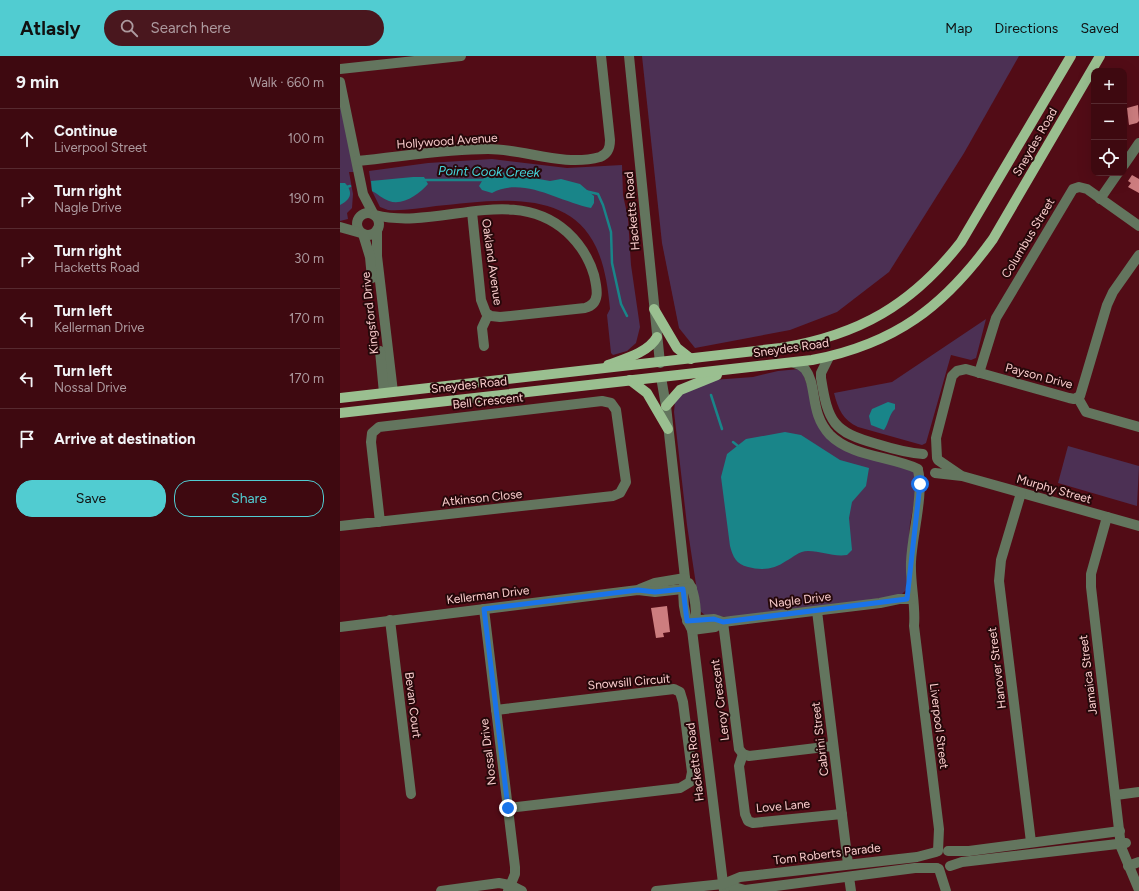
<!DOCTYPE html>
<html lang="en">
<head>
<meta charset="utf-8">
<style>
  body { margin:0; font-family:Figtree,sans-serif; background:#49171e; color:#f1f3f6 }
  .controls { position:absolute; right:12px; top:12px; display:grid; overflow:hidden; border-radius:8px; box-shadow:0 4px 16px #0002 }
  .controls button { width:36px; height:36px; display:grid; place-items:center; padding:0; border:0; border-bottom:1px solid #572a30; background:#3e0910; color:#f1f3f6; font:20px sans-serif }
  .stop { position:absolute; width:12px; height:12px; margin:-9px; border:3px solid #1a73e8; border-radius:50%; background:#fff }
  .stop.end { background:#1a73e8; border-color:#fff; box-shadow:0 1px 4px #0008 }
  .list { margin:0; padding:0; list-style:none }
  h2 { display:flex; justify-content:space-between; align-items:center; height:52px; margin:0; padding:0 16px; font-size:17px }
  h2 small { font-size:13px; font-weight:400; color:#ad9a9f }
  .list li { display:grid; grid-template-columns:26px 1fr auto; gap:12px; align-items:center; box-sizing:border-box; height:60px; padding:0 16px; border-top:1px solid #572a30 }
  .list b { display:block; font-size:15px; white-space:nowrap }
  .list p { margin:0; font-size:13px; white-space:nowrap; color:#ad9a9f }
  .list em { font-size:13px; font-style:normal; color:#ad9a9f }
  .actions { display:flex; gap:8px; padding:12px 16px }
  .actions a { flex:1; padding:9px 0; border:1px solid #51ccd1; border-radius:16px; text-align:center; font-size:14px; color:#51ccd1 }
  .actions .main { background:#51ccd1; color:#111 }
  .icon { flex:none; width:22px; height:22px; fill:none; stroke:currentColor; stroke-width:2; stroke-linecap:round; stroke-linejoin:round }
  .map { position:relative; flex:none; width:799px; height:835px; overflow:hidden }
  header { display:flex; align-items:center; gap:24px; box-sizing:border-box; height:56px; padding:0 20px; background:#51ccd1; color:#111 }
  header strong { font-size:19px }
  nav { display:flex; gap:22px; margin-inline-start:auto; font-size:14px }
  .search { width:280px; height:36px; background:#49171e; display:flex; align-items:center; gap:10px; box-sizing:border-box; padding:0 14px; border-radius:22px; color:#ad9a9f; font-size:15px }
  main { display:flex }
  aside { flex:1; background:#3e0910 }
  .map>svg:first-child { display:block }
  .green { fill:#4c3054 }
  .water { fill:#198589 }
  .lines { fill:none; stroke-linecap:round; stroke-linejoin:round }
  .stream { stroke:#198589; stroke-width:2.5 }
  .building { fill:#cd7d7f }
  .minor { stroke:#63755e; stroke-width:10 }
  .major { stroke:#9abf90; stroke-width:10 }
  .route { stroke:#1a73e8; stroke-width:5 }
  .labels { text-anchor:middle; stroke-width:4; stroke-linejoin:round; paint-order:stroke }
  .street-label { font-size:12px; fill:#fbcece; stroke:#26080a }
  .water-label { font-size:13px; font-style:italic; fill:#45d7dd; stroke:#26080a }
</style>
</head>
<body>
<header>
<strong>Atlasly</strong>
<div class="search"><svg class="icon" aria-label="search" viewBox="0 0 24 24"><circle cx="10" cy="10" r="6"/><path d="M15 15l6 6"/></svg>Search here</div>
<nav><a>Map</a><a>Directions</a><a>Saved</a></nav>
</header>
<main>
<aside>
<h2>9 min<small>Walk · 660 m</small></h2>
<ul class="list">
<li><svg class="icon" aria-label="ahead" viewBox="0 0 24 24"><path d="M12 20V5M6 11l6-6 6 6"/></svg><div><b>Continue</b><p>Liverpool Street</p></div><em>100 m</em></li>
<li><svg class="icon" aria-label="right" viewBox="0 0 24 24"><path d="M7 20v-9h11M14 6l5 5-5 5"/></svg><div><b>Turn right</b><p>Nagle Drive</p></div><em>190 m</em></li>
<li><svg class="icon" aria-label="right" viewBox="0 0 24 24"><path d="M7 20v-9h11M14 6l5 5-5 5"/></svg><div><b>Turn right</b><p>Hacketts Road</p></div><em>30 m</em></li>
<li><svg class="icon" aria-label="left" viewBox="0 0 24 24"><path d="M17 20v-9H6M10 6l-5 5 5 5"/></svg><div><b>Turn left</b><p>Kellerman Drive</p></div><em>170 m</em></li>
<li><svg class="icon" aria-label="left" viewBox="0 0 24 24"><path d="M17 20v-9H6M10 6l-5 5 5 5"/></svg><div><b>Turn left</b><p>Nossal Drive</p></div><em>170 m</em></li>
<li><svg class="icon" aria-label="arrive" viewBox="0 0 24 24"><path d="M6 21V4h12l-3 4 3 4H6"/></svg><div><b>Arrive at destination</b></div></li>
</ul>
<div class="actions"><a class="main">Save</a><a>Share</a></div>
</aside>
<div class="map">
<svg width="799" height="835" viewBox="0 0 799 835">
  <rect width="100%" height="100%" fill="#520c16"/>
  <g class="green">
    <path d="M302,0H679L624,97L549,216L497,256L450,274L355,292L339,272L322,187Z"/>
    <path d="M0,45L14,116H9L13,138L12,152L7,157L8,163L0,165Z"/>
    <path d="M152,103L227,112L282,109L283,139L288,162L291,209L300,271L296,287L287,295L273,299L271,297L267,259L270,253C268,232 265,210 256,191C228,130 149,145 96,150C80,152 64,155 48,154L40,151L32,135L29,115L88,107Z"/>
    <path d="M646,263L636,302L631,304L611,299L586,387L582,389L518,371C503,364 498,353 494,337L552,326Z"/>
    <path d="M459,313L462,315L484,376L574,414L578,427L570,467L566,534L560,540L395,561L366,560L360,555L347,469L334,356L335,345L339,339L373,324L413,321L438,315Z"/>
    <path d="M728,390L799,410L797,450L718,427Z"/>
  </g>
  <g class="water">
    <path d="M159,116L210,125L221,123L240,128L254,140V147L251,152C219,146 184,120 152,137L142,134L139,130L145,120Z"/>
    <path d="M73,121H84L88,128C79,138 63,150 49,145C43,143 38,138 32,135L31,125Z"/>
    <path d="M0,127H5C14,137 10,144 0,149Z"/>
    <path d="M548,346L555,348V353C549,358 549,367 544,374L531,369L529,360L532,353Z"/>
    <path d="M445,376L461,379L500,404L529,412L526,430L512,446L509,462L512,494L507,499C493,501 482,495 468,495C459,495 454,501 446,505C435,513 422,515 408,511C396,508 393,501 390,490L381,421L387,398L406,383Z"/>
  </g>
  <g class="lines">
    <g class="stream">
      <path d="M83,124H146"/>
      <path d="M0,133L10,130"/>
      <path d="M245,135L258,138L263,149L271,176L272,207L281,248L287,260"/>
      <path d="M371,339L382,373"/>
      <path d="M393,386L398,390"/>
    </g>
  </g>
  <g class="building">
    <path d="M798,49L799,65L797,67L789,69L787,52Z"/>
    <path d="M792,119L799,123V137L788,131L791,127L788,125Z"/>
    <path d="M327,550L330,576L323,577L324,581L316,582L311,552Z"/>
  </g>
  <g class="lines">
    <g class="minor">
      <path d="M289,0L320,307"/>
      <path d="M0,13L121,0"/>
      <path d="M0,26L23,138L34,159"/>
      <path d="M17,105C60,101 104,93 148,93C185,93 223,111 260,101C268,98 270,92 270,84L261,0"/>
      <path d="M784,109L799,87"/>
      <path d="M760,143L778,117"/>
      <circle cx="28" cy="168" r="11"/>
      <path d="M35,159C98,175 173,127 227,176C240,188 249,202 254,219C257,232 261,248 245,252L160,261L151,260L146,257L141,244L132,156"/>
      <path d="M0,171L21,177"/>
      <path d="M37,174V200L53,336"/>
      <path d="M23,178L30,201L32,222"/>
      <path d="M144,290L142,272L148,259"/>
      <path d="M40,295L44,337"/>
      <path d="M489,301L481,317V322C488,366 493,376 537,388C553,393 567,397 583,398"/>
      <path d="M454,307C458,308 462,310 465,313C478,330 469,357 490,379C512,401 550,400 578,413"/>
      <path d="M639,317L656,262L733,133L739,131L747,133L799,170"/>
      <path d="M321,321L326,350L345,522C342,539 343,559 352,574L384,835"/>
      <path d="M738,342L746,356L799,371"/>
      <path d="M597,402L596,382L612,320L617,315L626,313L729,342L734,343L740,340L767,249L773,236L799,199"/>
      <path d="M598,404L620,419"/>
      <path d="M578,414C584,438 572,479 571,506C570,528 576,549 574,570L599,773L598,795"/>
      <path d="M595,417L622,420L799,470"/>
      <path d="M681,437L661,504L659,525L691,786"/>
      <path d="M767,461L751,518V531L781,791L799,834"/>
      <path d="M0,470L273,440L280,437L286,426L276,354L271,347L262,345L39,371L32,377L31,386L40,466"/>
      <path d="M349,527C355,537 358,559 354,570"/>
      <path d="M300,533L315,527L345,522"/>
      <path d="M144,553L175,811V818L168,835"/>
      <path d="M477,555L508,808"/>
      <path d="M50,564L71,738"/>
      <path d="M347,565L374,563L383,566L540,547L559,543H572"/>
      <path d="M383,566L399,693L403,698L409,700L493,690"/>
      <path d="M0,571L298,534L315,536L352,532"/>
      <path d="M352,574L375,571L383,566"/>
      <path d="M156,654L334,633L340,636L343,646L352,716L350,726L340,732L168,752"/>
      <path d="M403,698L399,710L405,758L408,765L413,767L502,758"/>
      <path d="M776,739L799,736"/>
      <path d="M608,795H629L780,775"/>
      <path d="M610,810L622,806L786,787"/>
      <path d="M788,810L799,806"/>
      <path d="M599,813L606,835"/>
      <path d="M509,821L511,835"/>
      <path d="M383,828L405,834L575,812H597"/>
      <path d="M101,835L159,827L170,829L182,835"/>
      <path d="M316,835L383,828L400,821L577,801L596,796"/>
    </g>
    <g class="major">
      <path d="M314,253L337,292L351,303"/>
      <path d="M268,309C284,303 308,297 317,281"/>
      <path d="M290,324L307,337L328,373"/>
      <path d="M0,342L441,292C519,279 572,249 621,186L731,0"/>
      <path d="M326,350L340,334L377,319"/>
      <path d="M0,357L472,304C555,288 604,251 653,183L760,0"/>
    </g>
  </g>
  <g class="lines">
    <path class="route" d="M168,752L144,553L298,534L315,536L343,533L347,565L374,563L383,566L567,543L580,428"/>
  </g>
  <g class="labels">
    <g class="street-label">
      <text transform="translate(107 85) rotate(-4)" y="4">Hollywood Avenue</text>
      <text transform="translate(695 86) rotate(-60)" y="4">Sneydes Road</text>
      <text transform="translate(292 155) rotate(-95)" y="4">Hacketts Road</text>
      <text transform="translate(688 182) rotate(-59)" y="4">Columbus Street</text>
      <text transform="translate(152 206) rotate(82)" y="4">Oakland Avenue</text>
      <text transform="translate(30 257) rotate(-96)" y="4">Kingsford Drive</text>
      <text transform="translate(451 292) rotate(-8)" y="4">Sneydes Road</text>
      <text transform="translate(699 320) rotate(15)" y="4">Payson Drive</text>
      <text transform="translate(129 329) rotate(-6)" y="4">Sneydes Road</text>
      <text transform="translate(148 345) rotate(-6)" y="4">Bell Crescent</text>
      <text transform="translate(714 433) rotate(16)" y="4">Murphy Street</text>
      <text transform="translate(142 442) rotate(-6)" y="4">Atkinson Close</text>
      <text transform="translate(148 539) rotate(-7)" y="4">Kellerman Drive</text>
      <text transform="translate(460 544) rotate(-7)" y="4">Nagle Drive</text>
      <text transform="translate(657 612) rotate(-97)" y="4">Hanover Street</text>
      <text transform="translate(748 619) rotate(-97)" y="4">Jamaica Street</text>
      <text transform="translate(289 626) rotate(-5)" y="4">Snowsill Circuit</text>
      <text transform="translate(380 644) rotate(-97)" y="4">Leroy Crescent</text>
      <text transform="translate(73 649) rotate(83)" y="4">Bevan Court</text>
      <text transform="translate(599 670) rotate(83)" y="4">Liverpool Street</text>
      <text transform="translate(480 683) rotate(-97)" y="4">Cabrini Street</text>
      <text transform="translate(148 696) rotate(-97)" y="4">Nossal Drive</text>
      <text transform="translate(355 706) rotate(-97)" y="4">Hacketts Road</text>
      <text transform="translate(443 750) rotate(-5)" y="4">Love Lane</text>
      <text transform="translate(487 798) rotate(-7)" y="4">Tom Roberts Parade</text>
    </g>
    <g class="water-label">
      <text transform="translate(149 115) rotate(1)" y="5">Point Cook Creek</text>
    </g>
  </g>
</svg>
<div class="controls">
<button>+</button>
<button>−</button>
<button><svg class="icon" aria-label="locate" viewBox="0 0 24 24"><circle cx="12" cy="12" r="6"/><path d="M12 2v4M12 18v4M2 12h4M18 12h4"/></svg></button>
</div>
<div class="stop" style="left:580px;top:428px"></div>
<div class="stop end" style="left:168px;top:752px"></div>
</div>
</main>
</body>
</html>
